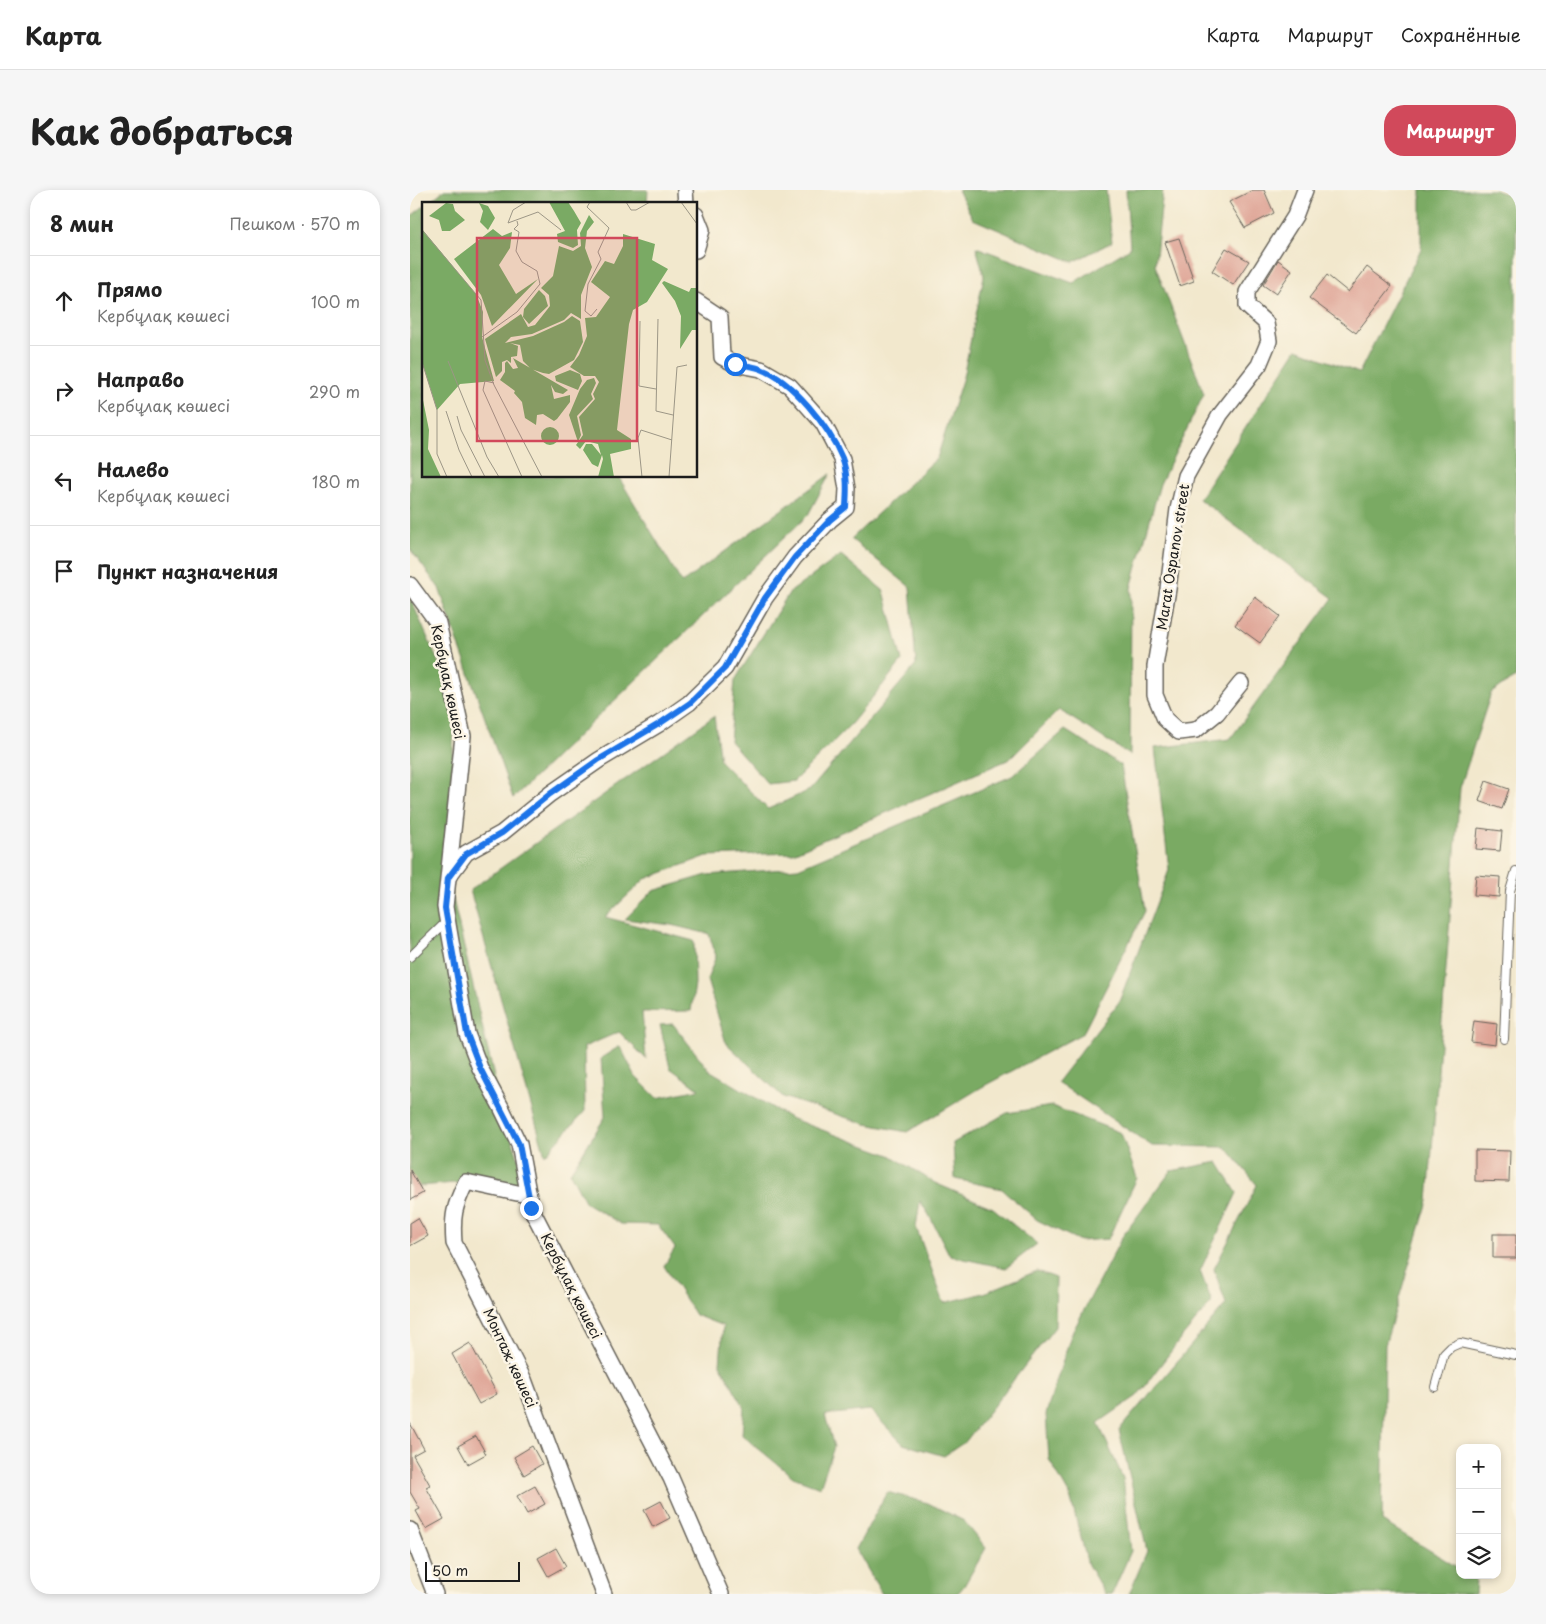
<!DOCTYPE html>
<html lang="ru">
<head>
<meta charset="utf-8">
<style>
  body { margin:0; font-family:"Playpen Sans",sans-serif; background:#f6f6f6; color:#222 }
  .controls { position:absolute; right:15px; bottom:15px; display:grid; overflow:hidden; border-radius:10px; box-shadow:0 2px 8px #0003 }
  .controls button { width:45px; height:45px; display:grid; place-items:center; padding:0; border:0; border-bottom:1px solid #e0e0e0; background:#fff; color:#222; font:25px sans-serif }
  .scale { position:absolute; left:15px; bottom:12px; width:95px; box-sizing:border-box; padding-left:5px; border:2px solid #1c1c1c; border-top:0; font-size:14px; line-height:18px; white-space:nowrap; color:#1c1c1c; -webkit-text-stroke:4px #fcf5e5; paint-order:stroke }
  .stop { position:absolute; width:15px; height:15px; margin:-11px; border:4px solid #1a73e8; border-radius:50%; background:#fff }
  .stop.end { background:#1a73e8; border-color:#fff; box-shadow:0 1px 5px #0008 }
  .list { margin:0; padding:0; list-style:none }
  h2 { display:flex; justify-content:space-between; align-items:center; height:65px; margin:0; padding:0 20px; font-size:21px }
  h2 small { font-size:16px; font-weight:400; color:#767676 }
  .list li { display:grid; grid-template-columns:32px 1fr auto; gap:15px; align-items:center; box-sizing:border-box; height:90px; padding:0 20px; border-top:1px solid #e0e0e0 }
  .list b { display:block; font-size:19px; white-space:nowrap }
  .list p { margin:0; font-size:16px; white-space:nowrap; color:#767676 }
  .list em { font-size:16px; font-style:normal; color:#767676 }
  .icon { flex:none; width:28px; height:28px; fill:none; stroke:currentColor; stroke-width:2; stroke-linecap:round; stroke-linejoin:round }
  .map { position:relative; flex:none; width:1106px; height:1404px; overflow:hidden; border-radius:20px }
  header { display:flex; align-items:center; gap:30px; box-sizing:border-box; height:70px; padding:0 25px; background:#fff; border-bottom:1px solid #e0e0e0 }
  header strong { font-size:24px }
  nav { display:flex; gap:28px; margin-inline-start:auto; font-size:18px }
  .intro { display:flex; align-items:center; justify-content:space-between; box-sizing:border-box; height:120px; padding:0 30px }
  h1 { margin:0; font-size:35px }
  .button { padding:12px 22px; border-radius:20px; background:#d1495b; color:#fff; font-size:18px; font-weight:700 }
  main { display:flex; gap:30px; padding:0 30px }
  aside { flex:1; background:#fff; border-radius:20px; box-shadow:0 2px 8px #0003 }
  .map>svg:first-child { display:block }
  .forest { fill:#7aaa64; stroke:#4b6340 }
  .building { fill:#dea394 }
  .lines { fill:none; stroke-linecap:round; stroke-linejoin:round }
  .lane-casing { stroke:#67635a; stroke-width:10 }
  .street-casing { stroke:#67635a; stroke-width:18 }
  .lane { stroke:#fff; stroke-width:8 }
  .street { stroke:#fff; stroke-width:15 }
  .route { stroke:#1a73e8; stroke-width:6 }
  .labels { text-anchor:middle; stroke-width:5; stroke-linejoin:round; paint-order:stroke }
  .street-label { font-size:14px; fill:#1c1c1c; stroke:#fcf5e5 }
  .inset-road { fill:none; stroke:#9c9686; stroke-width:1 }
  .view { fill:#d1495b; fill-opacity:0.15; stroke:#d1495b; stroke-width:2.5 }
  .inset-edge { fill:none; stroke:#1c1c1c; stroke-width:2.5 }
</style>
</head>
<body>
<header>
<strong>Карта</strong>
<nav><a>Карта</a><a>Маршрут</a><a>Сохранённые</a></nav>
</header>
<div class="intro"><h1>Как добраться</h1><a class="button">Маршрут</a></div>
<main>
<aside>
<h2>8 мин<small>Пешком · 570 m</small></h2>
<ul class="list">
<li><svg class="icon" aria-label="ahead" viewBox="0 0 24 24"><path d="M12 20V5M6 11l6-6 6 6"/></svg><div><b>Прямо</b><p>Кербұлақ көшесі</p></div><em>100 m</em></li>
<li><svg class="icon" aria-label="right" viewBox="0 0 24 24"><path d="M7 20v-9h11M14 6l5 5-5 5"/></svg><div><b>Направо</b><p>Кербұлақ көшесі</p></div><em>290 m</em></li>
<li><svg class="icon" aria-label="left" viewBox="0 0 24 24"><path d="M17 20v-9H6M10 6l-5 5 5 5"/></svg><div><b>Налево</b><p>Кербұлақ көшесі</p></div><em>180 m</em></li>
<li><svg class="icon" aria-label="arrive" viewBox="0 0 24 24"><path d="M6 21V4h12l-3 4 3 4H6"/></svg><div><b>Пункт назначения</b></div></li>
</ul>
</aside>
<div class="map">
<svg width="1106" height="1404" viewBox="0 0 1106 1404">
  <rect width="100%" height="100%" fill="#fcf5e5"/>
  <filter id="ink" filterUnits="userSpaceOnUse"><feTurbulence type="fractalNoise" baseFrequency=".02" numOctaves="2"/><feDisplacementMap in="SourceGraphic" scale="10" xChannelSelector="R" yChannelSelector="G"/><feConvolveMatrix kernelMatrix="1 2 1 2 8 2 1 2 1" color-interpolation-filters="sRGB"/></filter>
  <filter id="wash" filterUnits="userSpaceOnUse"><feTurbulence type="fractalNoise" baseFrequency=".0096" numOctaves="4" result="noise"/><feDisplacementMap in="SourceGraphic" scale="20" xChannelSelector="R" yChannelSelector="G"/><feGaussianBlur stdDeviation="1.12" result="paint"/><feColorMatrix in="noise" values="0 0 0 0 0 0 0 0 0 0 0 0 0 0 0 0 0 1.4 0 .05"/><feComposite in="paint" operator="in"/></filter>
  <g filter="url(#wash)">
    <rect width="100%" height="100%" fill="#f2e8cd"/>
    <g class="forest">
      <path d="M34,0H238L237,14H17Z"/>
      <path d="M548,0H696L702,52L663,72L563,29Z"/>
      <path d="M716,0H753L745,75L794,204L750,294L721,398L720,565L649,520L600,569L383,663L297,666L235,689L195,727L284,751L285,794L281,821L232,822L236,869L209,842L174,857L175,921L135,965L60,700L304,526L310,571L358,619L400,600L506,475L500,397L441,349L527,268L553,187L574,86L566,57L663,93L720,58Z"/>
      <path d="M1011,0H1084L1106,7V487L1081,503L1050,598L1018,1011L975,1155L972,1331L1050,1379V1385H1060L1066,1389L1065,1404H719L737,1361L709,1240L816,1114L804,1079L847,995L816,957L742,956L647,892L709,812L759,680L745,558L820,549L923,408L789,309L887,159L949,183L1011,59Z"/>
      <path d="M14,16V286H208L272,393L420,284L398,325L103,608L29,398L0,359V27Z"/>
      <path d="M431,365L474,401L492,471L441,534L384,591L358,594L320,551L325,490L379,403Z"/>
      <path d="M0,407L45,511L38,688L91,917L117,994L56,992L0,997Z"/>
      <path d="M655,540L711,575L735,721L673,843L572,897L497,942L456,934L373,907L316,853L297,790L306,766L299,744L261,735L215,729L243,701L297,685L388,678L602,586Z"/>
      <path d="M263,834L299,880L380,928L480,965L525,993L583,1018L627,1054L596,1078L540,1066L519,1025L510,1011L506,1037L534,1113L574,1103L627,1081L646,1088L645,1137L556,1251L534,1266L493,1254L460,1220L415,1225L424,1257L410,1297L383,1287L332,1245L334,1217L310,1174L313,1136L285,1125L254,1076L265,1058L248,1035L211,1034L176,1013L160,983L195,927L191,868L210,856L225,886L247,908L289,899L260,878L250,835Z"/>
      <path d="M642,916L711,943L727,988L698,1049L670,1051L627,1030L592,999L545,989L543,953L597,923Z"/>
      <path d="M808,972L827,1003L790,1081L802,1112L772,1147L727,1206L688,1233L713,1288L721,1361L702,1404H695L678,1375L660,1306L639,1269L636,1224L661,1145L712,1047L761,981Z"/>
      <path d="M477,1302L518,1313L554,1331L576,1358L554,1396L547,1404H472L446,1359Z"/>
    </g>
    <g id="blocks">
      <g class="building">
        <path d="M843,0H854L864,23L835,38L819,12Z"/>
        <path d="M769,48L784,91L770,96L755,52Z"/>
        <path d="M816,58L839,71L823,95L802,81Z"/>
        <path d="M868,70L882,80L866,104L853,95Z"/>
        <path d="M957,77L982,96L946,143L899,108L917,85L938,102Z"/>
        <path d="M845,407L870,426L850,453L825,435Z"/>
        <path d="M1076,591L1099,599L1092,619L1069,611Z"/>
        <path d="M1068,638L1092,641L1090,661L1066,659Z"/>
        <path d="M1066,685L1090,687L1089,707L1064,705Z"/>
        <path d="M1064,831L1087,834L1085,855L1061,852Z"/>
        <path d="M1065,960L1100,961L1099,992L1065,991Z"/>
        <path d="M0,980L13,1003L0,1010Z"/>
        <path d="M8,1028L18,1046L0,1056V1033Z"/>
        <rect x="1083" y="1044" width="23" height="24"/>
        <path d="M60,1153L87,1204L69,1214L42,1164Z"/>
        <path d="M0,1233L14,1259L3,1265L20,1295L16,1297L34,1329L16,1339L6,1321L10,1319L0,1302Z"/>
        <path d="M66,1246L76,1264L58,1274L48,1256Z"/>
        <path d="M122,1256L132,1274L114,1285L104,1267Z"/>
        <path d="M125,1296L135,1314L117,1324L107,1306Z"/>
        <path d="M251,1311L260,1328L243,1337L234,1320Z"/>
        <path d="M146,1358L156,1376L138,1386L128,1368Z"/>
      </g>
    </g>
  </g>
  <g filter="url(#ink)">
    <use href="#blocks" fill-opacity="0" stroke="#67635a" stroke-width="1"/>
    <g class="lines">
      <g class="lane-casing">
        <g id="lane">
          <path d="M0,767L37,731"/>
          <path d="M1094,849L1100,701L1106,681"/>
          <path d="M1025,1197L1034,1164L1041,1157L1050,1153L1106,1165"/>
        </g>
      </g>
      <g class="street-casing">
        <g id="street">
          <path d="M275,0L276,14"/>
          <path d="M286,25L292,40L286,60"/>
          <path d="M0,395L28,433L53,546L35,717L57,844L70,878L91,917L109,954L121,1018L261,1288L311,1404"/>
          <path d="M831,493L807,523L786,540L769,542L755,529L745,505V476L758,399L768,319L776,286L810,225L849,175L859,151L856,133L837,116V102L885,26L895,0"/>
          <path d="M39,686L56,663L92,643L140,604L189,570L249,534L279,513L315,478L355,408L385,367L420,330L436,317L437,299L432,269L413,233L380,196L351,179L325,174L312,167L310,127L286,111"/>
          <path d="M118,1002L112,1004L56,992C44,1017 42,1026 44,1053L114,1190L194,1404"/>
          <path d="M0,1340L25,1404"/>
        </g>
      </g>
      <use href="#lane" class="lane"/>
      <use href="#street" class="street"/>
    </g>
  </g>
  <g class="lines" filter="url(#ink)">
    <path class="route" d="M121,1018L109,954L70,878L57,844L35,718L38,688L56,664L92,643L140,604L188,570L249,534L280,513L315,478L355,408L385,367L420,330L436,317C437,301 438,283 432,268C419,237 383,191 351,179C343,176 333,175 325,174"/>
  </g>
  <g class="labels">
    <g class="street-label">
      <text transform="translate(763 367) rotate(-81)" y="5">Marat Ospanov street</text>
      <text transform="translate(38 492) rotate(78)" y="5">Кербұлақ көшесі</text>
      <text transform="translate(161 1096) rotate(63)" y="5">Кербұлақ көшесі</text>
      <text transform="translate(100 1168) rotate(65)" y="5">Монтаж көшесі</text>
    </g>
  </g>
  <g transform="translate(12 12)">
    <rect width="275" height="275" fill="#f2e8cd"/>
    <path d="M127,0H146L152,9L159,21L155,28L156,43L151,46L136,40L135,32L143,29ZM24,1L31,2L33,9L43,18L28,29H20L17,18L7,14ZM57,1L66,4L73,16L66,28L58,20L61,9ZM167,13L172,20L165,29L163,46L170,65L159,93V117L149,111L142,118L110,132L89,135L83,141L111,134L142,120L150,114L158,119L161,140L152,158L127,172L121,171L109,167L101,159L98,143L88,141L96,144L95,154L89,155V161L85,158L80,160V169L74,175L63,137L99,112L106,125L113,123L128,104L127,93L119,86L131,74L137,44L151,49L159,44L158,31ZM0,27L54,92L61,110L60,135L72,179L38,182L15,208L0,160ZM71,27L80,34L90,30L88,46L77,63L94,92L116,77L70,124L59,93L32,57ZM201,32L233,42L230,58L246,67L225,100L211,108L207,122L195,228L209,237V247L188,252L192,275H176L181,257L180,253L176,265L170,262L161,248L164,242H170L179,253L176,242L164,239L158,247L154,243L161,233L157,215L173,197L171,192L177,180L173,174H162L148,165L157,153L165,134L163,116L174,115L188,95L169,80L183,59L192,62L201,44ZM242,79L267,90L269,86H275V128H270L258,147L259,114L253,99L240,81ZM117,88L123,94L126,104L107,122L101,115L102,107ZM91,156L146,188L141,192L133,190L129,183L132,197L148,193V200L135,217L132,219L121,212L115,213L114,223L103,216L100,200L92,191L93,189L78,178L83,170V161L85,159L91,167L96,166ZM148,168L158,172L160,179L156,188L134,179L133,174ZM172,176L174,181L169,192L171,197L155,214L159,233L156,240L147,213L158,187L165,178ZM0,193L7,228L6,247L19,275H0ZM119 234a9 9 0 1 1 18 0a9 9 0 1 1-18 0Z" fill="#7aaa64"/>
    <path class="inset-road" d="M104,0L91,8L86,21L116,10L139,28M168,0L165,5L187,26L176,50L179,57L166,82L163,109L169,114L175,107M204,0L209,8H214L228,0M259,0L275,22M0,28L59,98L63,158L72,183L120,275M236,117L234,209L251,213M218,119L217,184L234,187M60,135L95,110L118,82L115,69L100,60L94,49L97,30L92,27L96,23L95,19M26,159L65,255L77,275M0,160L15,208V252L25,275M72,181L63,179L61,188L100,275M24,209L37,248L50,275M35,214L39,228L63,275M220,275L216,236L219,228L250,238M247,275L255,165L265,163"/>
    <path class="view" d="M55,36H215V239H55Z"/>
    <rect width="275" height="275" class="inset-edge"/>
  </g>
</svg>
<div class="controls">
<button>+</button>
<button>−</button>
<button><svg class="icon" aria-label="layers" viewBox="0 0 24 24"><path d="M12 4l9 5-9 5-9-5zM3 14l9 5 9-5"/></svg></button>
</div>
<div class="scale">50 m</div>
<div class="stop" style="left:325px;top:174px"></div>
<div class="stop end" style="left:121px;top:1018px"></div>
</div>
</main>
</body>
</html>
